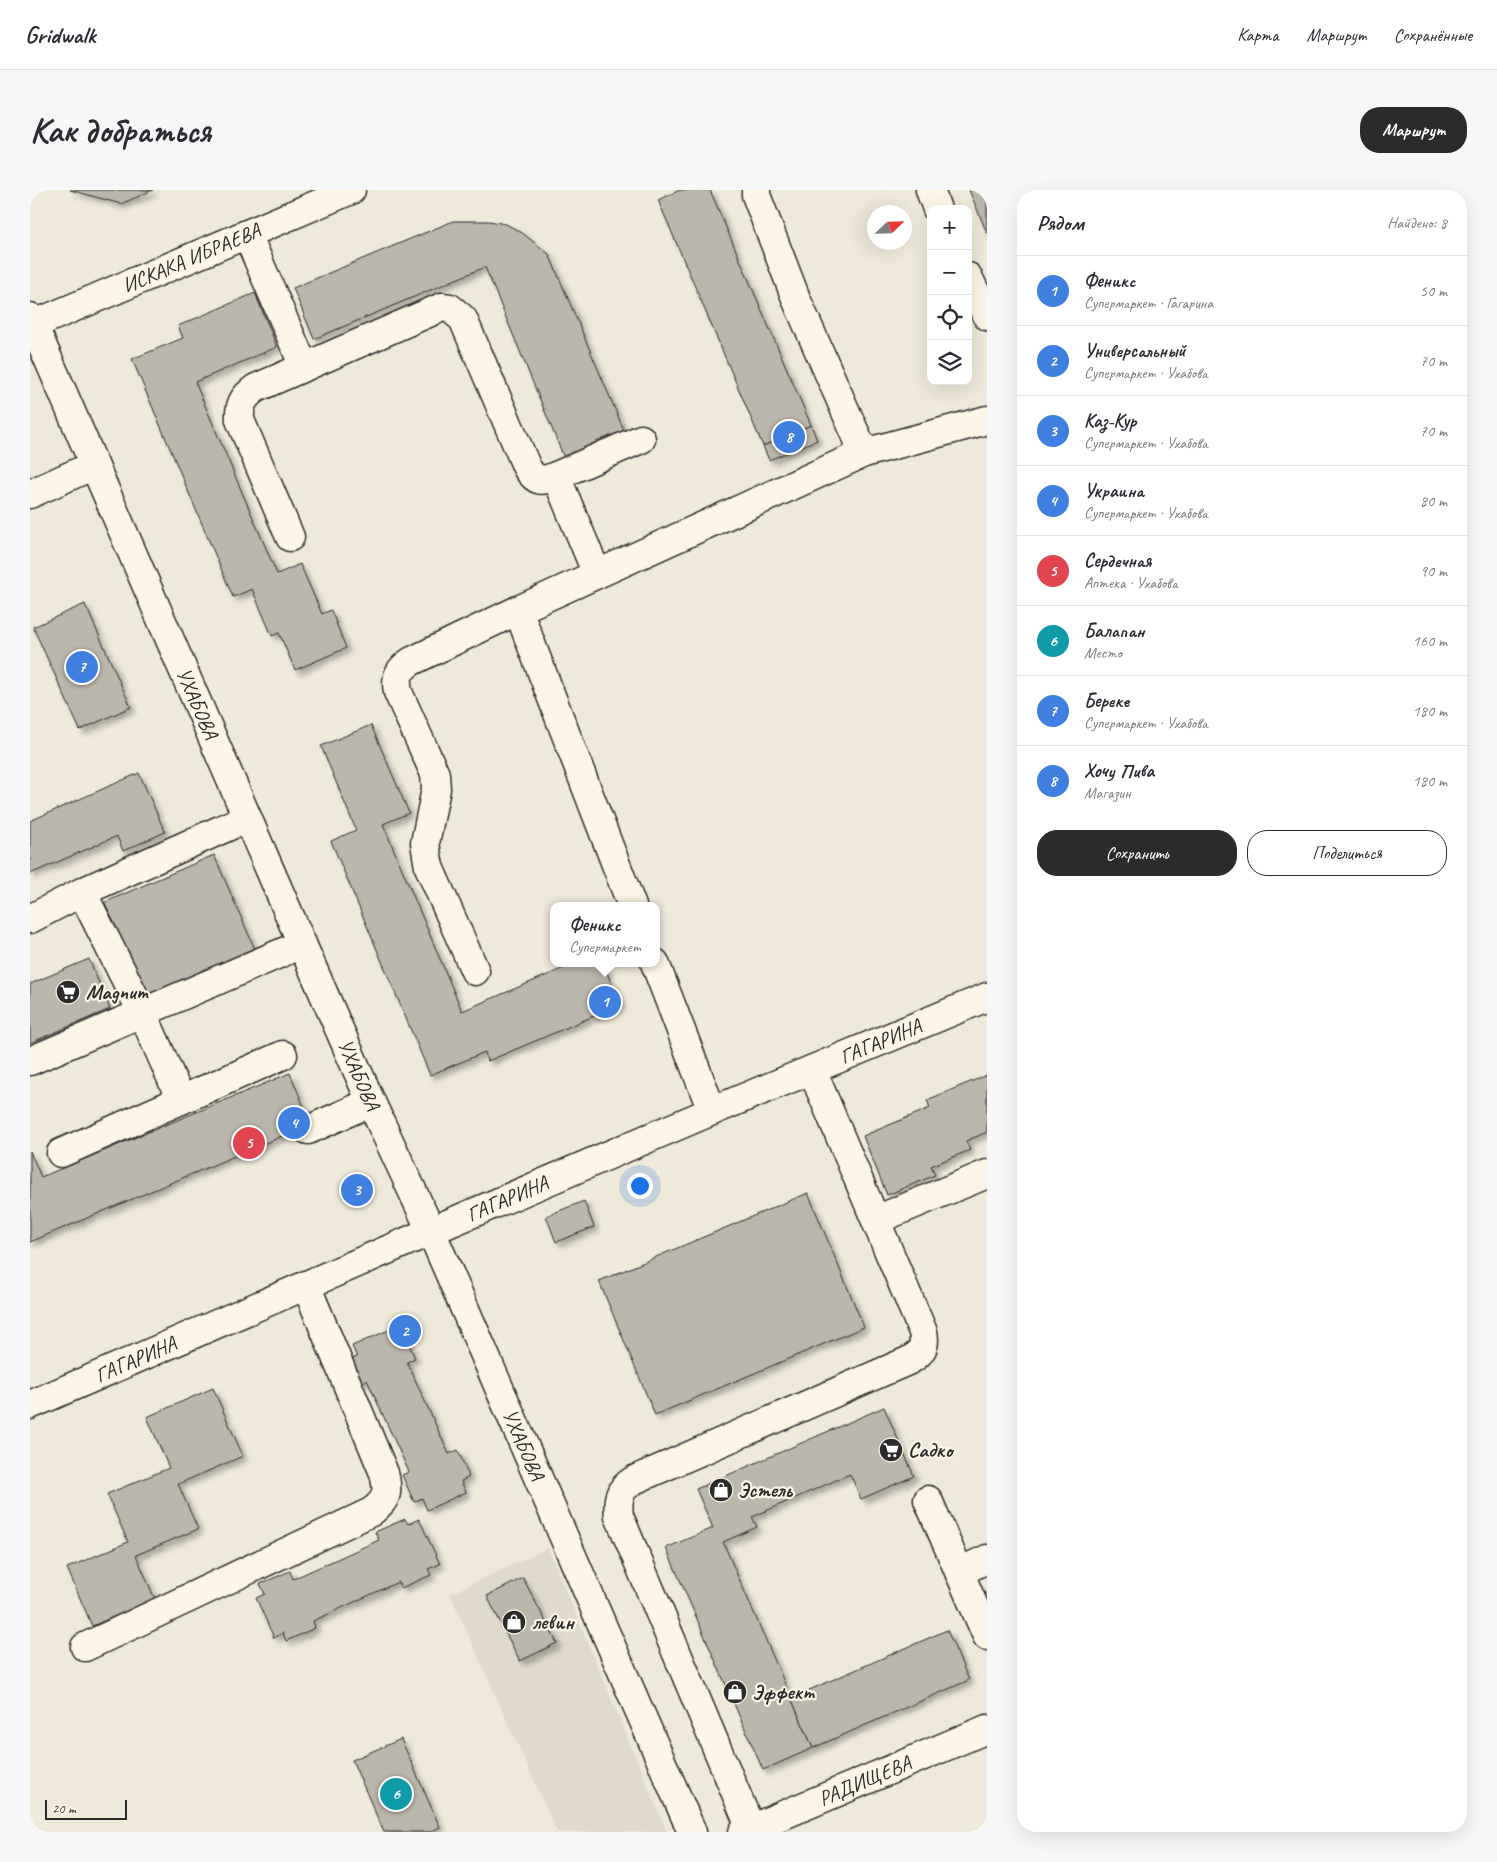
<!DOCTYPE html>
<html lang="ru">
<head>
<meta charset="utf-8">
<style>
  body { margin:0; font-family:Caveat,sans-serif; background:#f7f7f7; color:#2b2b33 }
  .controls { position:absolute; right:15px; top:15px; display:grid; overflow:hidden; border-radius:10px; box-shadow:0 5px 20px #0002 }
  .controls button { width:45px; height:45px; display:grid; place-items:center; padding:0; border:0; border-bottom:1px solid #e1e1e2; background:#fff; color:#2b2b33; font:25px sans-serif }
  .compass { position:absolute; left:837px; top:15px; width:45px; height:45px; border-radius:50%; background:#fff; box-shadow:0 5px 20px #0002; rotate:67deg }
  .scale { position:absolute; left:15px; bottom:12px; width:82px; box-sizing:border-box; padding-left:5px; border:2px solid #2b2b2b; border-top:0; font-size:14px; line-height:18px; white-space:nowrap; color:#2b2b2b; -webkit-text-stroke:4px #fcf5e5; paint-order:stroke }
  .you { position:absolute; left:609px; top:995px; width:18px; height:18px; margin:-12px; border:4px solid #fff; border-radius:50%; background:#1a73e8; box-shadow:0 0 0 8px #1a73e833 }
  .badge { display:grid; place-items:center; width:32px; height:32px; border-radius:50%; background:#2b2b2b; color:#fff; font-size:16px; font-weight:700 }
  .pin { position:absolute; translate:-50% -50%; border:2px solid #fff; box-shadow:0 1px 5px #0006 }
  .popup { position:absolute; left:520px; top:712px; width:110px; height:65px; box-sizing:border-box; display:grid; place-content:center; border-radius:10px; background:#fff; filter:drop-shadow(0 1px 4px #0005); font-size:16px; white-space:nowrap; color:#7c7c81 }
  .popup b { font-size:19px; color:#2b2b33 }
  .popup::after { content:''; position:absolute; left:50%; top:100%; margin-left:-10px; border:10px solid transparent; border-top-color:#fff }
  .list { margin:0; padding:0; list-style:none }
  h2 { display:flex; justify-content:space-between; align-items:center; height:65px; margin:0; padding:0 20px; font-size:21px }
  h2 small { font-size:16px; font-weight:400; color:#7c7c81 }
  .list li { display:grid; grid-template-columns:32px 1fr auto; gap:15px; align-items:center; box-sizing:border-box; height:70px; padding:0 20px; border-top:1px solid #e1e1e2 }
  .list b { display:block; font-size:19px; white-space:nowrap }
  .list p { margin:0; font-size:16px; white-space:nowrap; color:#7c7c81 }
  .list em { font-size:16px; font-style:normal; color:#7c7c81 }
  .actions { display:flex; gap:10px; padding:15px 20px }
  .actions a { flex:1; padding:11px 0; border:1px solid #2b2b2b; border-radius:20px; text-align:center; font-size:18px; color:#2b2b2b }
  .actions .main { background:#2b2b2b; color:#fff }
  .icon { flex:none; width:28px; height:28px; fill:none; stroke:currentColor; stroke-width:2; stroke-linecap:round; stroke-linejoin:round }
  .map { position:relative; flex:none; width:957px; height:1642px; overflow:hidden; border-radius:20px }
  header { display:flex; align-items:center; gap:30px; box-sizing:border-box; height:70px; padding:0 25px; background:#fff; border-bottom:1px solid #e1e1e2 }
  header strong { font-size:24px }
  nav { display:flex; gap:28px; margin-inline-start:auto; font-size:18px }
  .intro { display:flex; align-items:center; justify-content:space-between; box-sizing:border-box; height:120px; padding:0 30px }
  h1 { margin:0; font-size:35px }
  .button { padding:12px 22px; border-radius:20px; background:#2b2b2b; color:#fff; font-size:18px; font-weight:700 }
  main { display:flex; gap:30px; padding:0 30px }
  aside { flex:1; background:#fff; border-radius:20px; box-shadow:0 5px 20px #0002 }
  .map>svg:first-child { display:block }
  .built { fill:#e0dacc }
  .building { fill:#bcb7ac; stroke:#2b2b2b; filter:url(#shadow) }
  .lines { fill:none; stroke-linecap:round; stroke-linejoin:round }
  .minor-casing { stroke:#2b2b2b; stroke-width:31 }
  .minor { stroke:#fcf5e5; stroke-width:28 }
  .labels { text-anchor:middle; stroke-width:4.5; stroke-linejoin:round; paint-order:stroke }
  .street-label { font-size:21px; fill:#2b2b2b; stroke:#fcf5e5 }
  .poi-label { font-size:21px; font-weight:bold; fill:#2b2b2b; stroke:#fcf5e5; text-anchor:start }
</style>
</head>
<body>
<header>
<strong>Gridwalk</strong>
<nav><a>Карта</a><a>Маршрут</a><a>Сохранённые</a></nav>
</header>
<div class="intro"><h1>Как добраться</h1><a class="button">Маршрут</a></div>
<main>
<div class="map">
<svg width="957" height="1642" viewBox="0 0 957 1642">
  <defs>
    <filter id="shadow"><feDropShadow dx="4.5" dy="4.5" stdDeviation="2.5" flood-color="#0004"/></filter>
  </defs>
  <rect width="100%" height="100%" fill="#efe9da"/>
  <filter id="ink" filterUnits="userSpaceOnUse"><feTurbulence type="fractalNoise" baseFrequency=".02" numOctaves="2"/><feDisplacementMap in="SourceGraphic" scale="10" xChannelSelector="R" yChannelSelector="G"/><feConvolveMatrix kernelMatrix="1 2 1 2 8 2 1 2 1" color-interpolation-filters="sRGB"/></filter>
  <g filter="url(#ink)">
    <path class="built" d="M518,1358L637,1642H527L420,1404Z"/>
    <g class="building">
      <path d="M40,0H123L91,14Z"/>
      <path d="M650,0H680L781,235L733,256L628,10Z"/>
      <path d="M939,0H957V43Z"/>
      <path d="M423,31H459L476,34L491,42L519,64L596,245L535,270L455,77L284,149L263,98Z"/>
      <path d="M225,103L247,157L165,192L247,384L270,374L292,424L301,420L316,458L265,480L249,443L242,446L222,399L203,407L102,169L153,148L148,136Z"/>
      <path d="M781,235L787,250L739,270L733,256Z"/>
      <path d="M55,414L101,517L50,540L3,437Z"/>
      <path d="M341,535L379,623L353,634L432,821L546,773H573L590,815L458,871L455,862L400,885L301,651L326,640L291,556Z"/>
      <path d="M109,583L135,642L93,661L87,646L0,684V631Z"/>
      <path d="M184,665L228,766L129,809L107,792L73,713Z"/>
      <path d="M59,769L80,819L0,853V794Z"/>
      <path d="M260,883L281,934L0,1052V961L11,987Z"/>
      <path d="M957,885V942L936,951L940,960L901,976L905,985L857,1005L833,946L900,918L897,910Z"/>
      <path d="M778,1003L834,1137L625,1225L569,1091Z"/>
      <path d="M554,1011L564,1037L526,1052L516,1026Z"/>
      <path d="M361,1139L366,1149L375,1145L385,1168L377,1172L419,1264L428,1260L439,1287L431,1291L436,1302L397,1320L392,1308L384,1312L372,1285L379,1282L337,1190L330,1193L320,1170L327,1167L322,1156Z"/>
      <path d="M183,1198L213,1266L148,1294L168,1339L106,1365L125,1409L62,1436L37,1378L98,1352L77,1304L139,1278L117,1227Z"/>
      <path d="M854,1217L884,1286L831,1309L820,1284L722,1327L727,1337L693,1352L783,1558L733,1580L636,1358L683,1338L666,1299Z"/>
      <path d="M375,1329L378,1334L389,1329L410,1374L398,1379L401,1385L371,1398L368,1392L283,1431L285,1438L256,1451L253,1443L244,1448L226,1408L235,1404L230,1394L260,1381L263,1389L349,1350L345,1342Z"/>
      <path d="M493,1388L527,1453L490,1471L457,1406Z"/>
      <path d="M917,1440L939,1490L783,1558L761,1508Z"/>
      <path d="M371,1549L410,1637L399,1642H354L322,1570Z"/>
    </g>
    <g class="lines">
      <g class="minor-casing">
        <g id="minor">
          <path d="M900,0L907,19"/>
          <path d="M217,44L274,177"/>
          <path d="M938,87L957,126"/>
          <path id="s1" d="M0,127L272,754L341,912L401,1041L662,1642"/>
          <path id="s2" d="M0,136L321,0"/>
          <path d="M834,263L957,230"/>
          <path d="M526,286L567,384"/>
          <path d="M0,304L64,275"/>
          <path d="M260,347L210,230C209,215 213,207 226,198L412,117L420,118L433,129L497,278C506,292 511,292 526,286L611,249"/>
          <path d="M488,420L602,716"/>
          <path d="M0,729L52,702L217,628"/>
          <path d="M625,773L682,921"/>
          <path d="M445,781L399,677L395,653L406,599L405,584L368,502C365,487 369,479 382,471L488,420L834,263L767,111L726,5V0"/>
          <path d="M0,871L272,754"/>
          <path d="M151,910L253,865"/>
          <path d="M278,940L341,912"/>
          <path d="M31,963L151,910L113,824L52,702"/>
          <path d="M846,1030L957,984"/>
          <path id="s3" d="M0,1215L401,1041L682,921L957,807"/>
          <path d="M898,1310L957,1446"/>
          <path d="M929,1382L957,1369"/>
          <path d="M55,1457L341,1322C357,1310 359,1303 354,1283L276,1095"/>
          <path d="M721,1639L589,1326C587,1309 589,1299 604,1290L880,1170C892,1163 896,1156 893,1142L782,880"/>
          <path id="s4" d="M713,1642L957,1539"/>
        </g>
      </g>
      <use href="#minor" class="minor"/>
    </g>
  </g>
  <defs>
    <g id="supermarket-disc" transform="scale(1.25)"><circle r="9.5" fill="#2b2b2b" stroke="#fcf5e5"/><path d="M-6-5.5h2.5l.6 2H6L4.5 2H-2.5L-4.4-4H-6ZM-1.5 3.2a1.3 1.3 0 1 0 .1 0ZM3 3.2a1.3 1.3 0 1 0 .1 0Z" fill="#fff"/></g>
    <g id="shop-disc" transform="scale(1.25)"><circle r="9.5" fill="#2b2b2b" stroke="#fcf5e5"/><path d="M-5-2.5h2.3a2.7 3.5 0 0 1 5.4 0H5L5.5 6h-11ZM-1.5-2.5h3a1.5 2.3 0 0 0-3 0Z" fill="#fff"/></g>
  </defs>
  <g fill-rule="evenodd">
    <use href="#supermarket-disc" x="38" y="802"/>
    <use href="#supermarket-disc" x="861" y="1260"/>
    <use href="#shop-disc" x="691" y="1300"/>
    <use href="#shop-disc" x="484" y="1432"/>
    <use href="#shop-disc" x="705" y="1502"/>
  </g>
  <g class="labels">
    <g class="street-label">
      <text dy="7" stroke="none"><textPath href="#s2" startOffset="175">ИСКАКА ИБРАЕВА</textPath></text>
      <text dy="7" stroke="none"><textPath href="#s1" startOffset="421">УХАБОВА</textPath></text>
      <text dy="7" stroke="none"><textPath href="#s3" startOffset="925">ГАГАРИНА</textPath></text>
      <text dy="7" stroke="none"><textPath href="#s1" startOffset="826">УХАБОВА</textPath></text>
      <text dy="7" stroke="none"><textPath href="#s3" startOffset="520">ГАГАРИНА</textPath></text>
      <text dy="7" stroke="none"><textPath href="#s3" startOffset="115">ГАГАРИНА</textPath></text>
      <text dy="7" stroke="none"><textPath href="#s1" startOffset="1231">УХАБОВА</textPath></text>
      <text dy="7" stroke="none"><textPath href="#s4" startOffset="132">РАДИЩЕВА</textPath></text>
    </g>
    <g class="poi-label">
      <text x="56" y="809">Magnum</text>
      <text x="878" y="1267">Садко</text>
      <text x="708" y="1307">Эстель</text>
      <text x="502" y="1439">левин</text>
      <text x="722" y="1509">Эффект</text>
    </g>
  </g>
</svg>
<div class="controls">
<button>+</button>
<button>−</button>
<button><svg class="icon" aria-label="locate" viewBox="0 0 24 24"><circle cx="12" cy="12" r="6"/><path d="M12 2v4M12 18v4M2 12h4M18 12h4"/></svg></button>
<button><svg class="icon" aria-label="layers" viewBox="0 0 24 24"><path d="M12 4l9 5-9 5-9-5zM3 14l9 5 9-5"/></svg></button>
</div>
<svg class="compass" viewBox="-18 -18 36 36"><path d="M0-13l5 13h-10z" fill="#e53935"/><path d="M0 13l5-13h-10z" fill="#7c7c81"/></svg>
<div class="scale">20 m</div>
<div class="you"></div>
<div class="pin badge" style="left:575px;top:812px;background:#3f7fe0">1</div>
<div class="popup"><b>Феникс</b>Супермаркет</div>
<div class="pin badge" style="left:375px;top:1141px;background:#3f7fe0">2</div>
<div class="pin badge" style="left:327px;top:1000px;background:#3f7fe0">3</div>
<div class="pin badge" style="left:264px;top:933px;background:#3f7fe0">4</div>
<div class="pin badge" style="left:219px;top:953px;background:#e0444e">5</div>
<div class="pin badge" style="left:366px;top:1604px;background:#0f9aa8">6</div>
<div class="pin badge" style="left:52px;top:477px;background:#3f7fe0">7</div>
<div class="pin badge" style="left:759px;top:247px;background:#3f7fe0">8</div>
</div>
<aside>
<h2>Рядом<small>Найдено: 8</small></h2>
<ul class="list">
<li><span class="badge" style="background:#3f7fe0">1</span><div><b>Феникс</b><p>Супермаркет · Гагарина</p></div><em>50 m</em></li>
<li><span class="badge" style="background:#3f7fe0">2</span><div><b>Универсальный</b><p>Супермаркет · Ухабова</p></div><em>70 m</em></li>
<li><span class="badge" style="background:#3f7fe0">3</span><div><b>Каз-Кур</b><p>Супермаркет · Ухабова</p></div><em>70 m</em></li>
<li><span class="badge" style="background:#3f7fe0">4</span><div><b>Украина</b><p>Супермаркет · Ухабова</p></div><em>80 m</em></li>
<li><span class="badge" style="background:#e0444e">5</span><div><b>Сердечная</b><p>Аптека · Ухабова</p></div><em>90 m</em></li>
<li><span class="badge" style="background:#0f9aa8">6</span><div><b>Балапан</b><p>Место</p></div><em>160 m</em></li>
<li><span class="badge" style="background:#3f7fe0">7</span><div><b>Береке</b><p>Супермаркет · Ухабова</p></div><em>180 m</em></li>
<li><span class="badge" style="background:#3f7fe0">8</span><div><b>Хочу Пива</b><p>Магазин</p></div><em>180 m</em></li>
</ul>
<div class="actions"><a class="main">Сохранить</a><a>Поделиться</a></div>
</aside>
</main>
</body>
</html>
